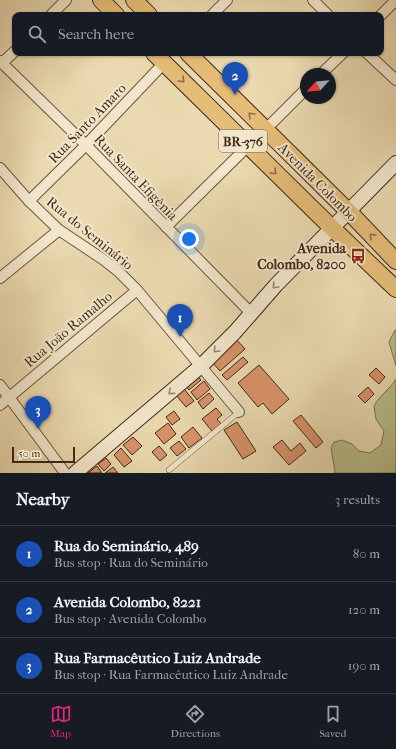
<!DOCTYPE html>
<html lang="en">
<head>
<meta charset="utf-8">
<style>
  body { margin:0; font-family:"IM FELL French Canon",serif; background:#242831; color:#f1f3f6 }
  .compass { position:absolute; left:300px; top:68px; width:36px; height:36px; border-radius:50%; background:#171b24; box-shadow:0 1px 3px #0004; rotate:244deg }
  .scale { position:absolute; left:12px; bottom:10px; width:63px; box-sizing:border-box; padding-left:4px; border:2px solid #412918; border-top:0; font-size:11px; line-height:14px; white-space:nowrap; color:#412918; -webkit-text-stroke:3px #f2e7cc; paint-order:stroke }
  .you { position:absolute; left:189px; top:239px; width:14px; height:14px; margin:-10px; border:3px solid #fff; border-radius:50%; background:#1a73e8; box-shadow:0 0 0 6px #1a73e833 }
  .badge { display:grid; place-items:center; width:26px; height:26px; border-radius:50%; background:#db2777; color:#fff; font-size:13px; font-weight:700 }
  .pin { position:absolute; translate:-50% -33px; filter:drop-shadow(0 1px 2px #0008) }
  .pin::after { content:''; position:absolute; top:21px; width:14px; height:12px; background:inherit; clip-path:polygon(0 0,100% 0,50% 100%) }
  .list { margin:0; padding:0; list-style:none }
  h2 { display:flex; justify-content:space-between; align-items:center; height:52px; margin:0; padding:0 16px; font-size:17px }
  h2 small { font-size:13px; font-weight:400; color:#9ea1a6 }
  .list li { display:grid; grid-template-columns:26px 1fr auto; gap:12px; align-items:center; box-sizing:border-box; height:56px; padding:0 16px; border-top:1px solid #363941 }
  .list b { display:block; font-size:15px; white-space:nowrap }
  .list p { margin:0; font-size:13px; white-space:nowrap; color:#9ea1a6 }
  .list em { font-size:13px; font-style:normal; color:#9ea1a6 }
  .icon { flex:none; width:22px; height:22px; fill:none; stroke:currentColor; stroke-width:2; stroke-linecap:round; stroke-linejoin:round }
  .map { position:relative; flex:none; width:396px; height:473px; overflow:hidden }
  .search { position:absolute; background:#171b24; box-shadow:0 1px 3px #0004; left:12px; right:12px; top:12px; height:44px; display:flex; align-items:center; gap:10px; box-sizing:border-box; padding:0 14px; border-radius:8px; color:#9ea1a6; font-size:15px }
  .sheet { height:220px; background:#171b24 }
  nav { display:flex; justify-content:space-around; align-items:center; box-sizing:border-box; height:56px; border-top:1px solid #363941; background:#171b24; font-size:11px; color:#9ea1a6 }
  nav a { display:grid; justify-items:center; gap:2px }
  nav .on { color:#db2777 }
  .map>svg:first-child { display:block }
  .green { fill:#b8bf8b; stroke:#7c7452 }
  .building { fill:#d9936a; stroke:#412918 }
  .lines { fill:none; stroke-linecap:round; stroke-linejoin:round }
  .lane-casing { stroke:#6c553e; stroke-width:6 }
  .street-casing { stroke:#6c553e; stroke-width:12 }
  .secondary-casing { stroke:#412918; stroke-width:16 }
  .primary-casing { stroke:#412918; stroke-width:18 }
  .lane { stroke:#f2e7cc; stroke-width:5 }
  .street { stroke:#f2e7cc; stroke-width:10 }
  .secondary { stroke:#f2e7cc; stroke-width:14 }
  .primary { stroke:#e6bd78; stroke-width:16 }
  .oneway { stroke:#8b6c43 }
  .oneway2 { stroke:#9a8872 }
  .labels { text-anchor:middle; stroke-width:4; stroke-linejoin:round; paint-order:stroke }
  .shield { fill:#f2e7cc; stroke:#76624e; stroke-width:1 }
  .shield-label { font-size:13px; font-weight:bold; fill:#412918 }
  .street-label { font-size:14px; fill:#412918; stroke:#f2e7cc }
  .poi-label { font-size:14px; font-weight:bold; fill:#412918; stroke:#f2e7cc; text-anchor:end }
</style>
</head>
<body>
<div class="map">
<svg width="396" height="473" viewBox="0 0 396 473">
  <rect width="100%" height="100%" fill="#ebdab1"/>
  <filter id="stains"><feTurbulence type="fractalNoise" baseFrequency=".005" numOctaves="4"/><feColorMatrix values="0 0 0 0 .2 0 0 0 0 .09 0 0 0 0 .02 0 0 0 .5 -.17"/></filter>
  <radialGradient id="worn" r=".72"><stop offset=".6" stop-color="#630" stop-opacity="0"/><stop offset="1" stop-color="#630" stop-opacity=".3"/></radialGradient>
  <g class="green">
    <path d="M395,330H396V366L389,342Z"/>
    <path d="M396,379V473H334L335,472L331,448L334,442L342,440L352,444L359,451L370,453L381,445L384,431L376,419L374,406C380,395 390,389 396,379Z"/>
  </g>
  <g class="building">
    <path d="M236,339L245,349L220,371L211,361Z"/>
    <path d="M243,357L248,362L227,380L222,375Z"/>
    <path d="M259,365L289,399L272,414L263,403L258,407L238,383Z"/>
    <path d="M376,368L385,377L379,384L369,375Z"/>
    <path d="M195,373L201,380L189,390L183,383Z"/>
    <path d="M204,381L210,389L197,400L191,392Z"/>
    <path d="M368,387L374,394L365,403L358,396Z"/>
    <path d="M184,389L194,401L186,407L176,395Z"/>
    <path d="M209,393L214,399L203,409L198,402Z"/>
    <path d="M216,408L222,415L217,419L221,424L212,431L202,419Z"/>
    <path d="M174,411L180,419L172,425L166,417Z"/>
    <path d="M301,415L323,442L316,448L293,421Z"/>
    <path d="M237,422L256,451L243,459L224,430Z"/>
    <path d="M168,423L176,434L164,444L155,433Z"/>
    <path d="M193,427L202,438L189,448L181,437Z"/>
    <path d="M133,437L142,446L132,455L123,445Z"/>
    <path d="M282,440L291,451L300,443L306,451L289,465L273,447Z"/>
    <path d="M179,441L186,449L177,456L170,448Z"/>
    <path d="M159,446L167,455L160,461L152,452Z"/>
    <path d="M121,448L132,461L124,467L114,455Z"/>
    <path d="M106,458L111,464L104,471L98,464Z"/>
    <path d="M97,466L102,473H88Z"/>
    <path d="M113,467L118,473H105Z"/>
  </g>
  <g class="lines">
    <g class="lane-casing">
      <path id="lane" d="M169,470L239,412"/>
    </g>
    <g class="street-casing">
      <g id="street">
        <path d="M313,0L328,15"/>
        <path d="M51,15L66,0"/>
        <path d="M212,15L227,0"/>
        <path d="M381,15L396,0"/>
        <path d="M367,53L396,80"/>
        <path d="M0,61L86,145L251,313"/>
        <path d="M2,63L15,51"/>
        <path d="M321,74L343,53"/>
        <path d="M265,130L306,89"/>
        <path d="M0,168L29,201L59,230L104,260L118,271L137,290L239,412"/>
        <path d="M29,201L86,145L164,63"/>
        <path d="M166,227L248,146"/>
        <path d="M0,278L59,230"/>
        <path d="M0,385L65,473"/>
        <path d="M0,405L137,290"/>
      </g>
    </g>
    <g class="secondary-casing">
      <path id="secondary" d="M75,473L201,366L235,332L276,285L396,163"/>
    </g>
    <g class="primary-casing">
      <g id="primary">
        <path d="M101,0L116,15"/>
        <path d="M134,0L149,15"/>
        <path d="M154,53L332,228L396,289"/>
        <path d="M188,53L355,218L396,261"/>
      </g>
    </g>
    <use href="#lane" class="lane"/>
    <use href="#street" class="street"/>
    <use href="#secondary" class="secondary"/>
    <use href="#primary" class="primary"/>
  </g>
  <defs><path id="oneway-chevron" d="M-2-3.5L2.5 0L-2 3.5" fill="none" stroke-width="1.6" stroke-linecap="round" stroke-linejoin="round"/></defs>
  <g class="oneway">
    <use href="#oneway-chevron" transform="translate(182 80) rotate(45)"/>
    <use href="#oneway-chevron" transform="translate(251 115) rotate(-135)"/>
    <use href="#oneway-chevron" transform="translate(274 172) rotate(45)"/>
    <use href="#oneway-chevron" transform="translate(372 236) rotate(-134)"/>
  </g>
  <g class="oneway2">
    <use href="#oneway-chevron" transform="translate(275 286) rotate(133)"/>
    <use href="#oneway-chevron" transform="translate(216 350) rotate(134)"/>
    <use href="#oneway-chevron" transform="translate(171 392) rotate(140)"/>
  </g>
  <defs>
    <g id="bus-bare" transform="scale(1.2)"><path d="M-5-6H5V4H4V6H2V4H-2V6H-4V4H-5ZM-3.5-4V0h7V-4ZM-3.5 1.2v1.5H-2V1.2ZM2 1.2v1.5H3.5V1.2Z" fill="#8f2418" stroke="#f2e7cc" stroke-width="2.5" paint-order="stroke"/></g>
  </defs>
  <g fill-rule="evenodd">
    <use href="#bus-bare" x="358" y="256"/>
  </g>
  <g class="labels">
    <rect class="shield" x="219" y="130" width="48" height="22" rx="3"/>
    <g class="shield-label">
      <text x="243" y="146">BR-376</text>
    </g>
    <g class="street-label">
      <text transform="translate(87 123) rotate(-46)" y="5">Rua Santo Amaro</text>
      <text transform="translate(136 177) rotate(46)" y="5">Rua Santa Efigênia</text>
      <text transform="translate(318 182) rotate(45)" y="5">Avenida Colombo</text>
      <text transform="translate(90 233) rotate(39)" y="5">Rua do Seminário</text>
      <text transform="translate(68 329) rotate(-40)" y="5">Rua João Ramalho</text>
    </g>
    <g class="poi-label">
      <text x="346" y="253">Avenida<tspan x="346" dy="16">Colombo, 8200</tspan></text>
    </g>
  </g>
  <rect width="100%" height="100%" filter="url(#stains)"/>
  <rect width="100%" height="100%" fill="url(#worn)"/>
</svg>
<svg class="compass" viewBox="-18 -18 36 36"><path d="M0-13l5 13h-10z" fill="#e53935"/><path d="M0 13l5-13h-10z" fill="#9ea1a6"/></svg>
<div class="scale">50 m</div>
<div class="you"></div>
<div class="pin badge" style="left:180px;top:337px;background:#1a4fb4">1</div>
<div class="pin badge" style="left:235px;top:95px;background:#1a4fb4">2</div>
<div class="pin badge" style="left:38px;top:429px;background:#1a4fb4">3</div>
<div class="search"><svg class="icon" aria-label="search" viewBox="0 0 24 24"><circle cx="10" cy="10" r="6"/><path d="M15 15l6 6"/></svg>Search here</div>
</div>
<section class="sheet">
<h2>Nearby<small>3 results</small></h2>
<ul class="list">
<li><span class="badge" style="background:#1a4fb4">1</span><div><b>Rua do Seminário, 489</b><p>Bus stop · Rua do Seminário</p></div><em>80 m</em></li>
<li><span class="badge" style="background:#1a4fb4">2</span><div><b>Avenida Colombo, 8221</b><p>Bus stop · Avenida Colombo</p></div><em>120 m</em></li>
<li><span class="badge" style="background:#1a4fb4">3</span><div><b>Rua Farmacêutico Luiz Andrade</b><p>Bus stop · Rua Farmacêutico Luiz Andrade</p></div><em>190 m</em></li>
</ul>
</section>
<nav>
<a class="on"><svg class="icon" aria-label="map" viewBox="0 0 24 24"><path d="M3 6l6-2 6 2 6-2v14l-6 2-6-2-6 2zM9 4v14M15 6v14"/></svg>Map</a>
<a><svg class="icon" aria-label="directions" viewBox="0 0 24 24"><path d="M12 3l9 9-9 9-9-9zM9 14v-3h6M13 9l2 2-2 2"/></svg>Directions</a>
<a><svg class="icon" aria-label="saved" viewBox="0 0 24 24"><path d="M7 4h10v16l-5-4-5 4z"/></svg>Saved</a>
</nav>
</body>
</html>
